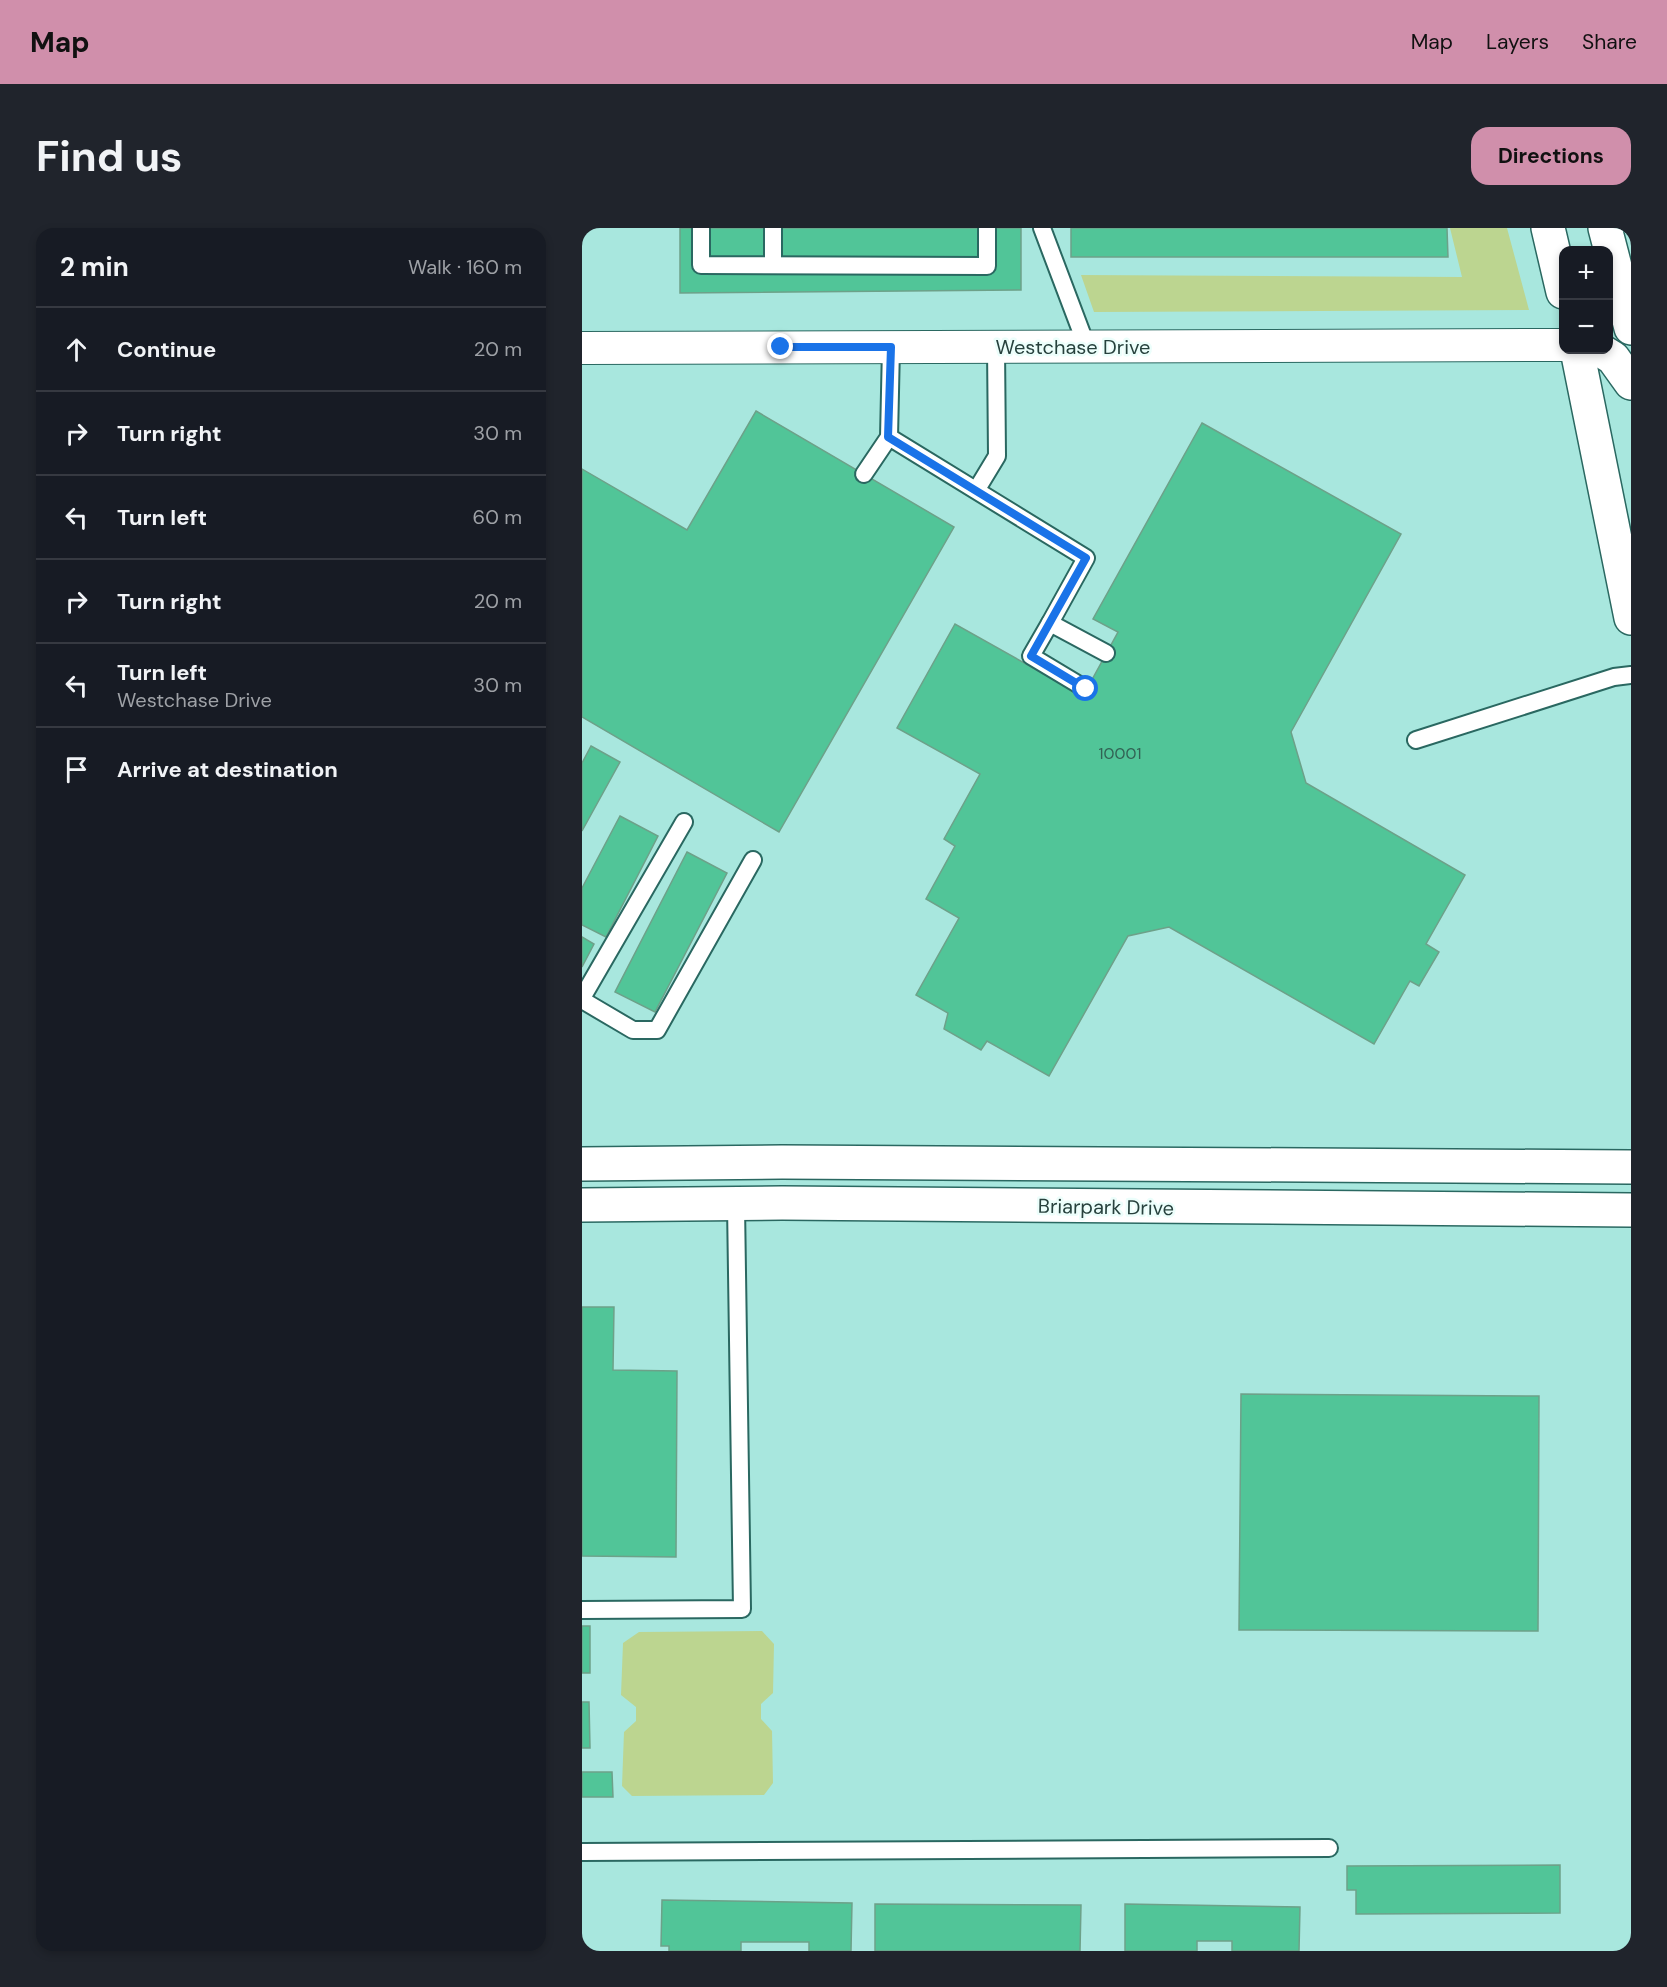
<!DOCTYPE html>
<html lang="en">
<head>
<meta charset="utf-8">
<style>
  body { margin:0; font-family:"DM Sans",sans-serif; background:#20242c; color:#f1f3f6 }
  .controls { position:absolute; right:18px; top:18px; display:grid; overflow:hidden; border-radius:12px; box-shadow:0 3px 9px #0003 }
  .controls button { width:54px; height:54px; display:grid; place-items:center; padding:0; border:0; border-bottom:2px solid #363941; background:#171b24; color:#f1f3f6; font:30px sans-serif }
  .stop { position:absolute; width:18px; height:18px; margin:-14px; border:4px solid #1a73e8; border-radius:50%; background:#fff }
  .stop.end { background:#1a73e8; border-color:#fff; box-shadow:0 2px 6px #0008 }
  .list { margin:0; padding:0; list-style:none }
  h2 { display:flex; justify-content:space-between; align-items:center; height:78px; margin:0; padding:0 24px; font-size:26px }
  h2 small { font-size:20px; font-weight:400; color:#9ea1a6 }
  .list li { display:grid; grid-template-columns:39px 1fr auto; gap:18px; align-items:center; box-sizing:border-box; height:84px; padding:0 24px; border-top:2px solid #363941 }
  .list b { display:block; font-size:22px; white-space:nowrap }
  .list p { margin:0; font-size:20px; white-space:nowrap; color:#9ea1a6 }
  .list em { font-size:20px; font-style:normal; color:#9ea1a6 }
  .icon { flex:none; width:33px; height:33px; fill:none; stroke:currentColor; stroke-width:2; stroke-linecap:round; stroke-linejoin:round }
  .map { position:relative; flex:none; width:1049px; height:1723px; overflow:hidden; border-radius:18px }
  header { display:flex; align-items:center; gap:36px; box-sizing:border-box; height:84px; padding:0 30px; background:#d08fab; color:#111 }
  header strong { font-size:28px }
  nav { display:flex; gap:33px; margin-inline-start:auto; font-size:21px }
  .intro { display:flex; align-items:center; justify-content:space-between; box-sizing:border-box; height:144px; padding:0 36px }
  h1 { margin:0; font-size:42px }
  .button { padding:15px 27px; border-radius:18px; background:#d08fab; color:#111; font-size:21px; font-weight:700 }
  main { display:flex; gap:36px; padding:0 36px }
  aside { flex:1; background:#171b24; border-radius:18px; box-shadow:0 3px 9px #0003 }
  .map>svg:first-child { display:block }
  .green { fill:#bcd590 }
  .building { fill:#51c598; stroke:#6da189; stroke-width:1.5 }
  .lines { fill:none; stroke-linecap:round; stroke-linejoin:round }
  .service-casing { stroke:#2a6861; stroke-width:20 }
  .minor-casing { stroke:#2a6861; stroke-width:34 }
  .tertiary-casing { stroke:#2a6861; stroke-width:36 }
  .secondary-casing { stroke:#2a6861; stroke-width:36 }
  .service { stroke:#fff; stroke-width:16 }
  .minor { stroke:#fff; stroke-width:32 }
  .tertiary { stroke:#fff; stroke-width:33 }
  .secondary { stroke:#fff; stroke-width:33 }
  .route { stroke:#1a73e8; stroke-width:8 }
  .labels { text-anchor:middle; stroke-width:5; stroke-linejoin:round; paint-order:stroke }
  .number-label { font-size:16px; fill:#326254 }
  .street-label { font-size:20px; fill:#27413d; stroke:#ecfefb }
</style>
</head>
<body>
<header>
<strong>Map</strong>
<nav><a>Map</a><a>Layers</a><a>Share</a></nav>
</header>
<div class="intro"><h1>Find us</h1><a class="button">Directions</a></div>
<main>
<aside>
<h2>2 min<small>Walk · 160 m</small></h2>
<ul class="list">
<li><svg class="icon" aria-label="ahead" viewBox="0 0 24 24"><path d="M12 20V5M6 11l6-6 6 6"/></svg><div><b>Continue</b></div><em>20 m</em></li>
<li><svg class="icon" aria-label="right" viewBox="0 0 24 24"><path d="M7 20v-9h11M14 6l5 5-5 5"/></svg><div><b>Turn right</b></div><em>30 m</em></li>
<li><svg class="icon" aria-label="left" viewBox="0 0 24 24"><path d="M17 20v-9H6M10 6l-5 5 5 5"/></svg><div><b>Turn left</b></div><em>60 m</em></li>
<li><svg class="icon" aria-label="right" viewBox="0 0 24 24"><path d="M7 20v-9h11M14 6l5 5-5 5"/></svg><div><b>Turn right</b></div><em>20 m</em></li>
<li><svg class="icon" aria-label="left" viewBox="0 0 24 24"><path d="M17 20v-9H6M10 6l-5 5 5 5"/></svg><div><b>Turn left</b><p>Westchase Drive</p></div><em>30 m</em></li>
<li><svg class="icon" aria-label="arrive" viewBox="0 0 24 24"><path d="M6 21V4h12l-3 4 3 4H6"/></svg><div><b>Arrive at destination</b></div></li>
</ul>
</aside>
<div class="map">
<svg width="1049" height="1723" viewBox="0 0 1049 1723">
  <rect width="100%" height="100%" fill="#a8e7de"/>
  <g class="green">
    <path d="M868,0H925L947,82L512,84L499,47L880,49Z"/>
    <path d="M180,1403L192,1416L191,1465L179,1476V1491L190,1503L191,1555L182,1567L50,1568L40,1558L42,1504L54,1493V1479L39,1467L41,1415L57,1404Z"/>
  </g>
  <g class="building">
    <path d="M98,0H439V62L98,65Z"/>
    <path d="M489,0H865L866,29H489Z"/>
    <path d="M174,183L372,299L197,604L0,489V241L105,302Z"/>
    <path d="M620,195L819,306L709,504L724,555L883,647L844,716L857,724L837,758L828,753L792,816L587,699L546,708L467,848L405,813L399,822L362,801L366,785L334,767L377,690L344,671L373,618L362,611L398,546L315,500L373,396L501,468L536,404L511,391Z"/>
    <path d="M9,518L38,534L0,603V535Z"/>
    <path d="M38,588L76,608L24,709L0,697V660Z"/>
    <path d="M105,624L145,645L73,784L33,764Z"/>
    <path d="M0,709L12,716L0,739Z"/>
    <path d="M0,1079H32L31,1142L95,1143L94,1329L0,1328Z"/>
    <path d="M659,1166L957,1168L956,1403L657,1402Z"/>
    <rect x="0" y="1398" width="8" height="47"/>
    <path d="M0,1474H7L8,1520H0Z"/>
    <path d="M0,1544H30L31,1569H0Z"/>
    <path d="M978,1637V1685L774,1686V1662H765V1638Z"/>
    <path d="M80,1672L270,1675L269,1723H227V1714H159V1723H87V1718H79Z"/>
    <path d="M293,1676L499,1677L498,1723H293Z"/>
    <path d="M543,1676L718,1679L717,1723H650V1713H615V1723H543Z"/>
  </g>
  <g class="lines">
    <g class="service-casing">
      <g id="service">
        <path d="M119,0V37L405,38V0"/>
        <path d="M460,0L505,119"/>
        <path d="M191,36V0"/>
        <path d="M307,209L504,330L468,395L524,425"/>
        <path d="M282,246L307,209L309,119"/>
        <path d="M395,261L415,228L414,119"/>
        <path d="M468,395L449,428L504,461"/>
        <path d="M834,512L1032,449L1049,447"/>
        <path d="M0,770L102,594"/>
        <path d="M0,772L51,802H75L171,632"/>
        <path d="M0,1382L160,1381L154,977"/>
        <path d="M0,1624L747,1620"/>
      </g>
    </g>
    <g class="minor-casing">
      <path id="minor" d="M0,120L981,117"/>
    </g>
    <g class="tertiary-casing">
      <g id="tertiary">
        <path d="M0,936L200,934L1049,939"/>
        <path d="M0,977L200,975L1049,982"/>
      </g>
    </g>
    <g class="secondary-casing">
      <g id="secondary">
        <path d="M966,0L981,64"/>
        <path d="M1023,0L1049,100"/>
        <path d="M995,122L1049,390"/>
        <path d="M1018,122L1031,130L1049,155"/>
      </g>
    </g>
    <use href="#service" class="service"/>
    <use href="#minor" class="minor"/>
    <use href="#tertiary" class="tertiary"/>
    <use href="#secondary" class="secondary"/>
  </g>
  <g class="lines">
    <path class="route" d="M199,119H309L306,209L504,330L449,428L504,461"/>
  </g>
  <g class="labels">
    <g class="number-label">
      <text x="538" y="531">10001</text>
    </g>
    <g class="street-label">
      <text x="491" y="126">Westchase Drive</text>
      <text transform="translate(524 979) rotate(1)" y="7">Briarpark Drive</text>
    </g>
  </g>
</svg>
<div class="controls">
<button>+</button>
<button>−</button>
</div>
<div class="stop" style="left:504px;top:461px"></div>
<div class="stop end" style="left:199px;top:119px"></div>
</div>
</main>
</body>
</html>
